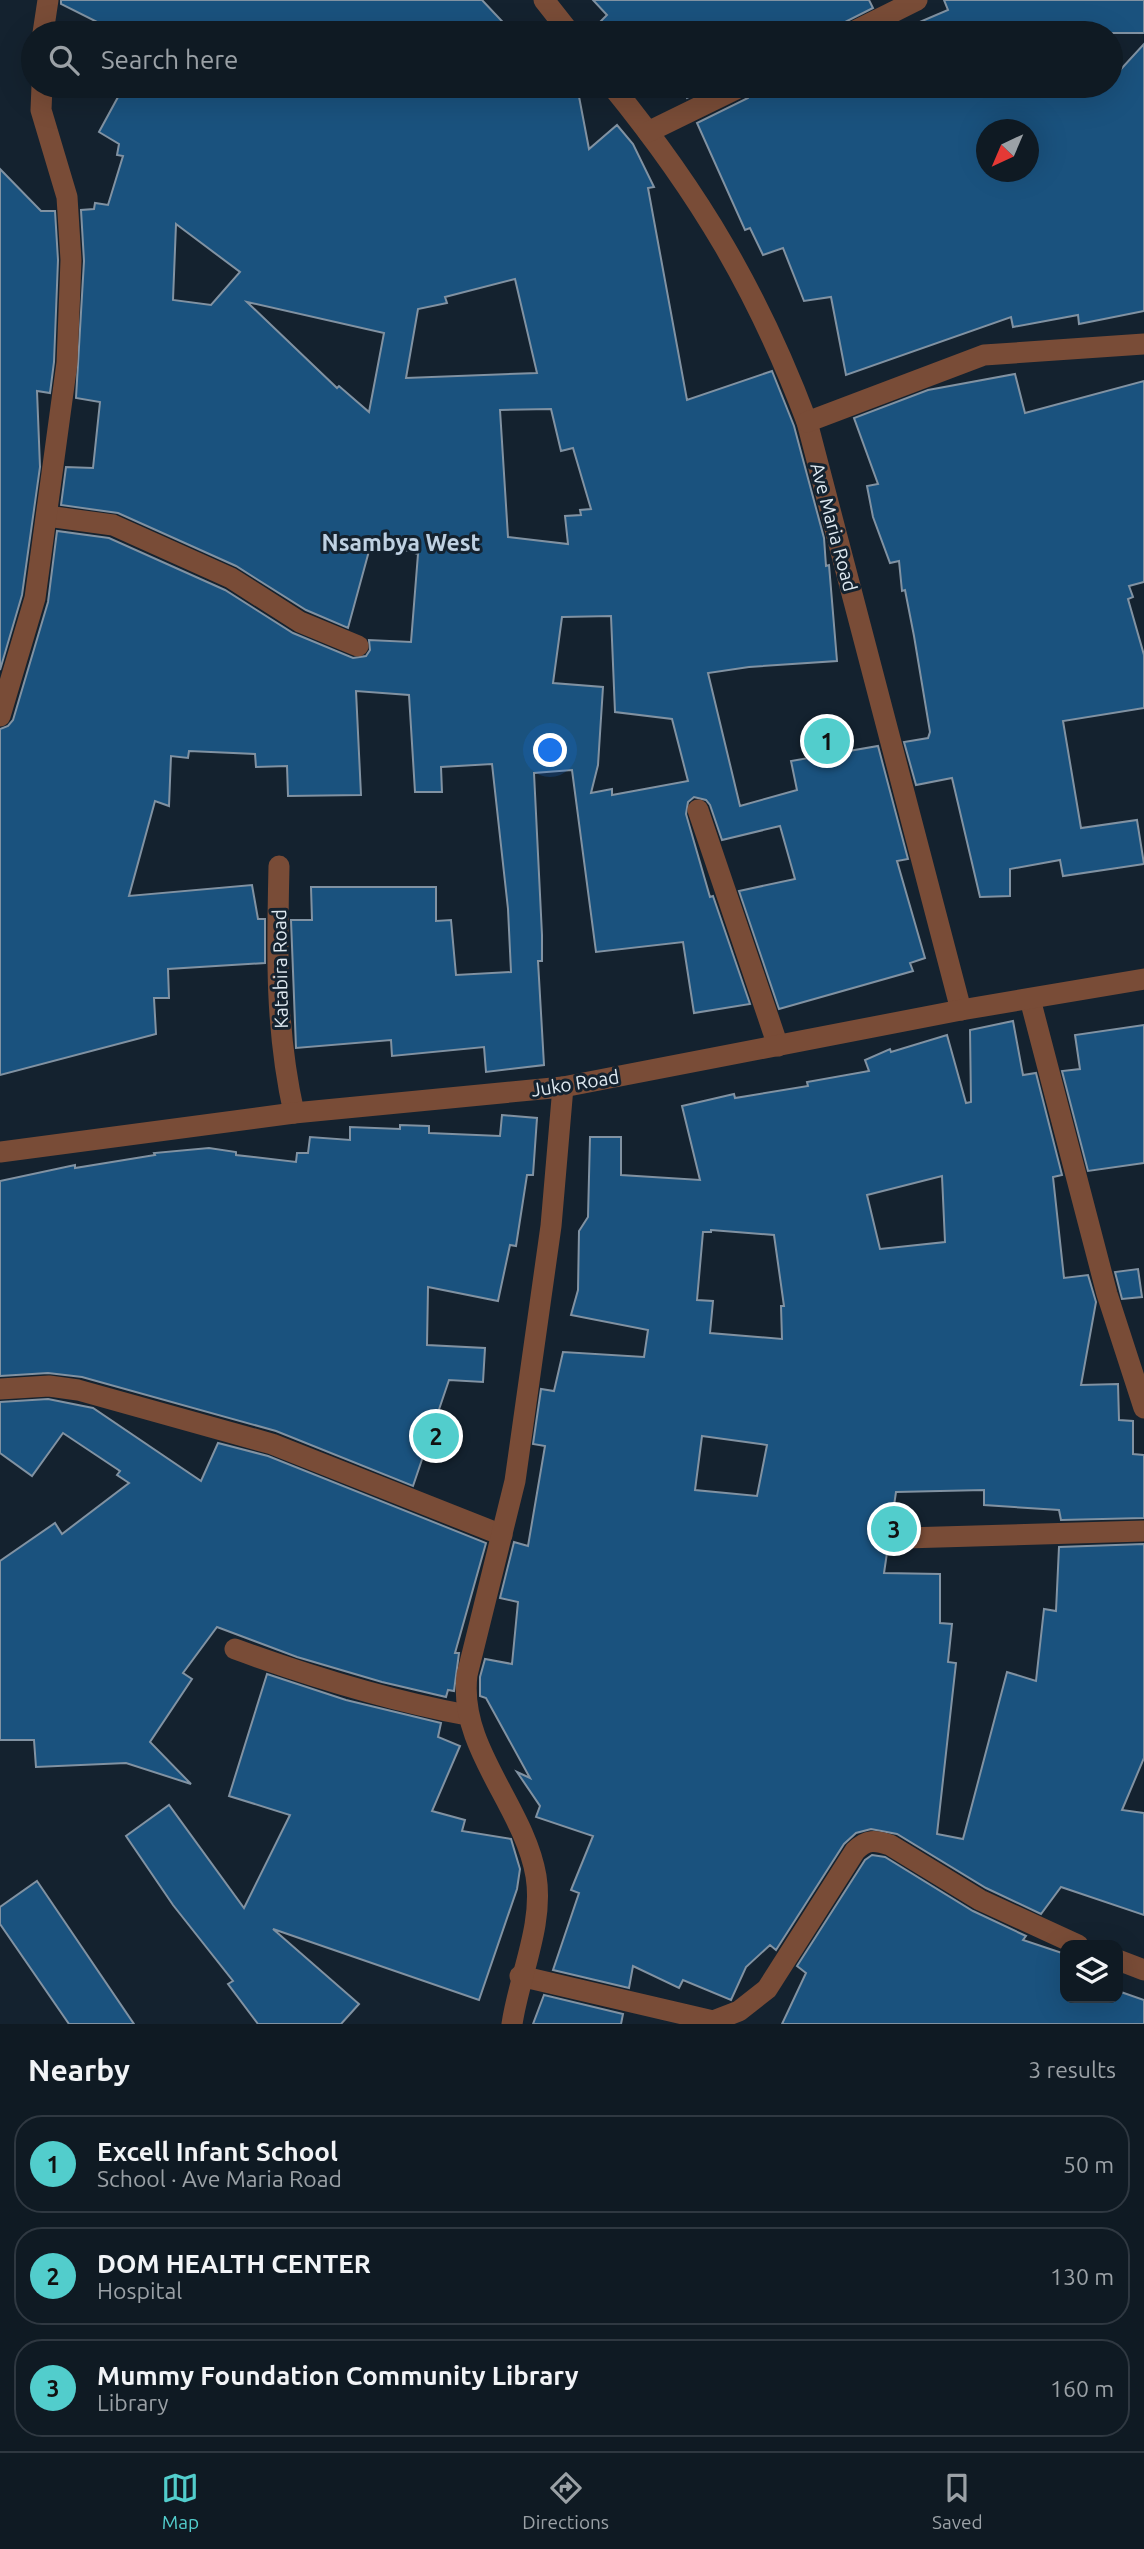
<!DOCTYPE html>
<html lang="en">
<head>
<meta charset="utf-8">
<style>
  body { margin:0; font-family:Ubuntu,sans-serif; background:#1d2730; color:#f1f3f6 }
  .controls { position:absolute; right:21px; bottom:21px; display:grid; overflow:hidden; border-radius:14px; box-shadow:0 7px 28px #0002 }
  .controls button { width:63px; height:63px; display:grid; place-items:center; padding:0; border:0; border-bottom:2px solid #2f3841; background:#0f1a23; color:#f1f3f6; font:35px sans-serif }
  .compass { position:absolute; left:976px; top:119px; width:63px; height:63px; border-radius:50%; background:#0f1a23; box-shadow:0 7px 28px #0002; rotate:224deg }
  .you { position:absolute; left:551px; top:751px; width:24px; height:24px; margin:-18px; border:5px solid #fff; border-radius:50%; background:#1a73e8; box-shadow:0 0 0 10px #1a73e833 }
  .badge { display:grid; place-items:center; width:46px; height:46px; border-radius:50%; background:#52cdcc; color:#111; font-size:23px; font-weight:700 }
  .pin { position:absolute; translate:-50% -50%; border:4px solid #fff; box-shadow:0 2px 7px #0006 }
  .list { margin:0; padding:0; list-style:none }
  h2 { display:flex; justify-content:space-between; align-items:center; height:91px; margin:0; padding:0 28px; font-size:30px }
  h2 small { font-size:23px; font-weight:400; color:#9ba1a6 }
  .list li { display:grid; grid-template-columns:46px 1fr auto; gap:21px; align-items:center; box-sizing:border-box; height:98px; margin:0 14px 14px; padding:0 14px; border:2px solid #2f3841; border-radius:28px }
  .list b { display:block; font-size:26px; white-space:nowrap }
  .list p { margin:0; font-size:23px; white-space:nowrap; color:#9ba1a6 }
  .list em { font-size:23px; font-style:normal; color:#9ba1a6 }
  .icon { flex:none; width:38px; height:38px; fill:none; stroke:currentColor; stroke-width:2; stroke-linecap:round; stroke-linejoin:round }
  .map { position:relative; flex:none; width:1144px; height:2024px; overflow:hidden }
  .search { position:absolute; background:#0f1a23; box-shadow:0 7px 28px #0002; left:21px; right:21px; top:21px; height:77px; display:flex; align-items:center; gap:18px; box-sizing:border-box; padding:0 24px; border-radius:38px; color:#9ba1a6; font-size:26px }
  .sheet { height:427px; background:#0f1a23 }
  nav { display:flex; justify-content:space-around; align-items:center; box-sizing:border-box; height:98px; border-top:2px solid #2f3841; background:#0f1a23; font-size:19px; color:#9ba1a6 }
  nav a { display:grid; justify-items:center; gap:4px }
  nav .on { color:#52cdcc }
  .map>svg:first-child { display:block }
  .building { fill:#1a527e; stroke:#8192a2; stroke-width:2; fill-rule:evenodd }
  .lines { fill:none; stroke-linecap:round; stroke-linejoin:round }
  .street { stroke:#794c37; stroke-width:21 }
  .labels { text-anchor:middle; stroke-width:6; stroke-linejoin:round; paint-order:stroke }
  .street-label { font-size:19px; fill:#dfe9f1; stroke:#14222f }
  .quarter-label { font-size:23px; font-weight:bold; fill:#bfd1e2; stroke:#14222f }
</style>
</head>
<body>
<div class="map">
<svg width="1144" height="2024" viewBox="0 0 1144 2024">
  <rect width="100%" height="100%" fill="#14222f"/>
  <g class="building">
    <path d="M61,0H482L513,33H119L61,4Z"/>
    <path d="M593,0H869L873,8L845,22L838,33H589L607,15Z"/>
    <path d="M944,0H1144V33H894L948,10Z"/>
    <path d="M1144,44V311L1079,324L1078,315L1013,327L1011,317L846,375L831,297L804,301L783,248L763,255L750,228L745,230L697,123L748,98L755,86H1111V80ZM986,130H1028V172H986Z"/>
    <path d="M124,86H577L589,149L617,125L633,144L654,187L648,188L687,400L772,371L794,426L824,538L826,566L829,565L837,661L749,667L708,673L740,806L797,790L791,761L878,746L908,859L897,861L925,958L910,963L913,971L779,1009L739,891L795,879L780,826L722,840L710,805L706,800L694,797L688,802L686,814L710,897L713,896L750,1004L694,1013L683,942L596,952L572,770L534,773L542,935V961H538L544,1065L486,1072L484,1047L392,1056L391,1040L296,1048L291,920H312L311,887H436V921L451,920L456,975L511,972L508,909L492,764L441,767L442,792H415L409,695L356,691L361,795L288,796L287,766L256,767L255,754L189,751L188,758L171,756L169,806L155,801L129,896L252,885L258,919H265V963L168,969L169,998H154L156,1034L0,1075V729L8,726L13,720L48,602L57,531L109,538L225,590L293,633L353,658L366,656L370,650L369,640L411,642L418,554L372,540L348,628L306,610L236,566L118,513L61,505L66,467L93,468L100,402L76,398L84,261L81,210L94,209L95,203L108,205L123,156L117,155L119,144L99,132ZM176,224L240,272L211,305L173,300ZM515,279L537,373L406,378L418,309L447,303L445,297ZM247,302L384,333L369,412L339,386L337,388ZM551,409L561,451L573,448L591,509L580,510L581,515L565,516L568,544L508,537L500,410ZM611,616L615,712L672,719L688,781L612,795V789L591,793L598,765L603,687L553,683L562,617Z"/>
    <path d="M682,86H713L687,98Z"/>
    <path d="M0,169L41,211H55L58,260L54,362L50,393L37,391L40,467L22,595L0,670Z"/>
    <path d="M1015,374L1025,413L1144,381V582L1129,586L1133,597L1128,599L1144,655V708L1063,721L1081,828L1137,820L1144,864L1063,876L1060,860L1010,869V896L980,897L952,778L916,785L904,742L928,738L930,732L914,636L905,590L902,591L899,561L890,563L873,517L867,486L878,484L854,418L928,390Z"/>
    <path d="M1013,1021L1023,1075L1036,1073L1062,1175L1053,1177L1064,1278L1088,1275L1096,1302L1081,1385L1118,1384L1119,1420L1133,1421V1454L1144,1455V1518L1061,1520L1059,1510L984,1505V1490L896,1492L884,1573L940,1574V1623L952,1624L948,1662L956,1663L937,1834L963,1839L1007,1672L1036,1681L1044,1609L1056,1611L1059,1547L1144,1544V1758L1122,1810L1144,1813V1915L1061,1887L1041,1914L986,1888L897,1834L871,1829L856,1833L844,1844L776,1950L770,1945L746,1967L731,2000L683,1980L679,1988L633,1966L629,1988L553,1970L579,1893L571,1890L593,1836L536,1817L540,1806L517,1772L530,1778L486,1698L480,1696V1677L485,1659L512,1664L518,1602L500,1598L514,1542L528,1546L545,1446L533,1444L541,1389L554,1391L563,1352L644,1357L648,1330L571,1315L578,1290L579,1231L588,1217L590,1137H621V1175L700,1180L682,1106L734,1094L735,1098L808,1086L807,1082L869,1071L865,1060L890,1049L891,1052L947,1035L966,1103L971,1102L970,1030ZM942,1176L945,1242L880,1249L867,1195ZM711,1230L774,1235L784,1306H781L782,1339L710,1333L713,1301L697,1300L703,1232H711ZM702,1436L767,1445L757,1496L695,1490Z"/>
    <path d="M1144,1025V1163L1088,1171L1062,1071L1080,1069L1075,1035Z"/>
    <path d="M502,1115L537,1118L533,1175H527L516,1246L510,1245L498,1301L428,1287L427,1345L485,1348L483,1382L449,1380L413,1486L276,1431L82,1377L48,1373L0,1376V1181L75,1165V1168L155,1155L154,1153L209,1148L236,1152V1155L296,1162L297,1153H308L310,1137L350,1140V1127L400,1129V1125L429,1126V1133L500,1136Z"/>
    <path d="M1138,1269L1142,1297L1122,1299L1115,1272Z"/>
    <path d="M48,1399L93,1408L201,1481L218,1443L268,1456L486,1543L455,1653H459L454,1691L448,1690L446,1697L382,1682L297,1657L217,1627L183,1673L192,1679L150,1742L191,1784L126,1763L36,1767L34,1740H0V1561L55,1523L62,1534L129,1483L117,1475L120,1471L63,1433L32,1476L0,1453V1402Z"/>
    <path d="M267,1674L346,1700L441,1723L438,1737L460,1746L432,1811L465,1820L462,1831L511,1839L520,1869L517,1889L479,2000L273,1929L359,2004L341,2024H258L228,1984L233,1981L173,1905L126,1836L169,1805L244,1908L290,1815L229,1796Z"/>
    <path d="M872,1855L885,1857L973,1911L1026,1936L1023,1940L1065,1954V1998H1118V1991L1144,2000V2024H782L806,1973L797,1966L865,1860Z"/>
    <path d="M37,1881L134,2024H69L0,1924V1907Z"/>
    <path d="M544,1995L623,2014L621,2024H533Z"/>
  </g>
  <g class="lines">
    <g class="street">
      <path d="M544,0L570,33"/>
      <path d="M43,33L48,0"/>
      <path d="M851,33L917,0"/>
      <path d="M612,86C700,194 758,292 807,422L961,1010"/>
      <path d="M648,132L742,86"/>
      <path d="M807,422L984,355L1144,344"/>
      <path d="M47,516L113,525L231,578L300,622L358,646"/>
      <path d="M0,716L35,598L67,363L71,260L67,197L41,110L42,86"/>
      <path d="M698,810L778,1046"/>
      <path d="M279,866C277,951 275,1029 294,1113"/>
      <path d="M1030,999L1107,1294L1144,1408"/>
      <path d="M0,1152L294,1113L563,1087L961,1010L1144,979"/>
      <path d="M0,1389L49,1386L78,1390L272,1444L502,1535"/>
      <path d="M905,1538L1144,1531"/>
      <path d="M235,1649C312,1677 387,1700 467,1715"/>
      <path d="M1118,1960L1144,1970"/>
      <path d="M520,1976L713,2021L739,2011L767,1989L855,1851C867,1839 875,1840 890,1845L980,1900L1078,1945"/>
      <path d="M512,2024C519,1976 544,1925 536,1876C524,1806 458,1748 467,1675L515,1481L551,1226L563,1087"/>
    </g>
  </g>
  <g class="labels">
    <g class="street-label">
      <text transform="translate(834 527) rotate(75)" y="7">Ave Maria Road</text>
      <text transform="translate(280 969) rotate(-91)" y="7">Katabira Road</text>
      <text transform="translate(575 1083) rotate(-9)" y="7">Juko Road</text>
    </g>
    <g class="quarter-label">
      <text x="401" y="551">Nsambya West</text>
    </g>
  </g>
</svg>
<div class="controls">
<button><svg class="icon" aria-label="layers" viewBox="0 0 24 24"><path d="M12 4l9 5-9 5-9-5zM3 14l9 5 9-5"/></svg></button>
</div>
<svg class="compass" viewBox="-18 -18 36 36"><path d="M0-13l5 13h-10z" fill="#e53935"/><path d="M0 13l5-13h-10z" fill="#9ba1a6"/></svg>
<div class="you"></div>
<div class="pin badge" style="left:827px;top:741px">1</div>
<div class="pin badge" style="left:436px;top:1436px">2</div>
<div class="pin badge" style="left:894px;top:1529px">3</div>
<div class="search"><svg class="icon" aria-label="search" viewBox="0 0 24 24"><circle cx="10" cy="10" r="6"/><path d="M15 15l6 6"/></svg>Search here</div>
</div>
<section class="sheet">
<h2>Nearby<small>3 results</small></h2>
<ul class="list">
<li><span class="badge">1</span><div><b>Excell Infant School</b><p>School · Ave Maria Road</p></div><em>50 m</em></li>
<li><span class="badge">2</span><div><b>DOM HEALTH CENTER</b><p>Hospital</p></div><em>130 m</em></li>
<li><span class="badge">3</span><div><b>Mummy Foundation Community Library</b><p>Library</p></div><em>160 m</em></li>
</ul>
</section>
<nav>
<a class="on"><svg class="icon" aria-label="map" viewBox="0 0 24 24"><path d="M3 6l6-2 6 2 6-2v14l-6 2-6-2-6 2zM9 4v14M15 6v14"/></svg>Map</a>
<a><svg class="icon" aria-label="directions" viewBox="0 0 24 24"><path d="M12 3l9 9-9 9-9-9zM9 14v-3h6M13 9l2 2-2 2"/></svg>Directions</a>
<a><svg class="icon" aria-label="saved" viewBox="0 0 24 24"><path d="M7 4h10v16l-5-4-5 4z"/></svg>Saved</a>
</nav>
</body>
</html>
